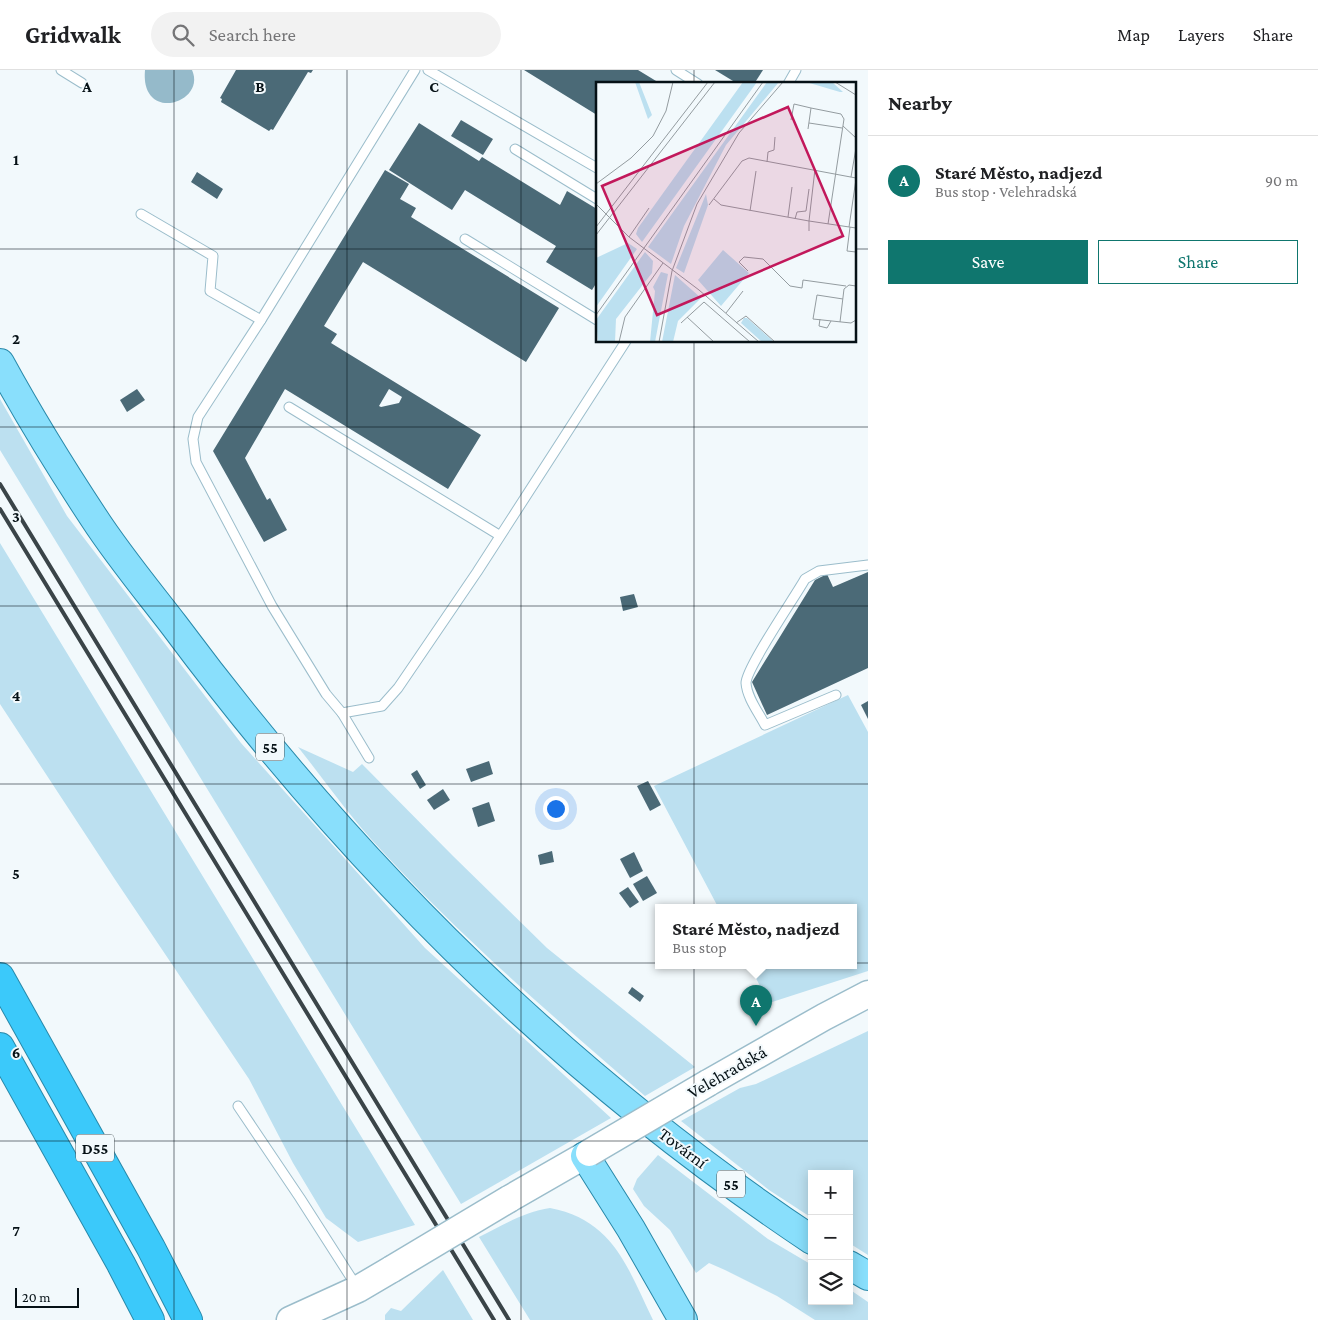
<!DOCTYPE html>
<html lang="en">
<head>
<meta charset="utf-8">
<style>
  body { margin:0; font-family:"Crimson Pro",serif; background:#f2f2f2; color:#202124 }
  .controls { position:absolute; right:15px; bottom:15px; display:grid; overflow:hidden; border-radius:0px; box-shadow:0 2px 12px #0003 }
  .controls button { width:45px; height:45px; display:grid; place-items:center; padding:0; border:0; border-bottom:1px solid #e0e0e0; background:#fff; color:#202124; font:25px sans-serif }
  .scale { position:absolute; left:15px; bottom:12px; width:64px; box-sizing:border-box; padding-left:5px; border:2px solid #061116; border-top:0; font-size:14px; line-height:18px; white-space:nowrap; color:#061116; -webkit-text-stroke:4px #f2f9fc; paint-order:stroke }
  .you { position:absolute; left:555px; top:738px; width:18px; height:18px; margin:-12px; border:4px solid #fff; border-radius:50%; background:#1a73e8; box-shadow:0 0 0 8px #1a73e833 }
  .badge { display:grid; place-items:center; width:32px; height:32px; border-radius:50%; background:#0f766e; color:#fff; font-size:16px; font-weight:700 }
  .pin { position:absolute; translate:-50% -41px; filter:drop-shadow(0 1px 2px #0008) }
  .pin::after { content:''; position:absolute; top:26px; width:18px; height:15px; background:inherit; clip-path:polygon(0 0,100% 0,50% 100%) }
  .popup { position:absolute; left:655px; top:834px; width:202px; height:65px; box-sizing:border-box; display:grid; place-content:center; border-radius:0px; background:#fff; filter:drop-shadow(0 1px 4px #0005); font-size:16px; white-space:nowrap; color:#757577 }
  .popup b { font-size:19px; color:#202124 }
  .popup::after { content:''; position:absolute; left:50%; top:100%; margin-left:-10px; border:10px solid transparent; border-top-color:#fff }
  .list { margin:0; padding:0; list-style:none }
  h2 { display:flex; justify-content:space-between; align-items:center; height:65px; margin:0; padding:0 20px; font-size:21px }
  h2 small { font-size:16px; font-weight:400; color:#757577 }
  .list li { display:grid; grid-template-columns:32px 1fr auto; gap:15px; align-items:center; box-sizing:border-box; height:90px; padding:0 20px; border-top:1px solid #e0e0e0 }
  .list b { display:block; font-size:19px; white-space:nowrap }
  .list p { margin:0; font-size:16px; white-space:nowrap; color:#757577 }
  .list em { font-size:16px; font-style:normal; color:#757577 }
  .actions { display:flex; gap:10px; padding:15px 20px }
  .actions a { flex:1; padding:11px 0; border:1px solid #0f766e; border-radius:0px; text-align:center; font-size:18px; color:#0f766e }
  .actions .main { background:#0f766e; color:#fff }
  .icon { flex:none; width:28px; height:28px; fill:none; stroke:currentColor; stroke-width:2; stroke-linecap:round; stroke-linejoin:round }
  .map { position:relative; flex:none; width:868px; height:1250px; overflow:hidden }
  header { display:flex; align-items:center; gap:30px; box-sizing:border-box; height:70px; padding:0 25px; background:#fff; border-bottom:1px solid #e0e0e0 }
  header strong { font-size:24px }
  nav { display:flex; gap:28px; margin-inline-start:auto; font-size:18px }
  .search { width:350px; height:45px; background:#f2f2f2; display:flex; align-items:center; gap:12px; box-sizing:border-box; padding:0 18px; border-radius:28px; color:#757577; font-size:19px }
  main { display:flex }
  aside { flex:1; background:#fff }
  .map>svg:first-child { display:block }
  .green { fill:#bce0f0 }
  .water { fill:#95baca }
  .building { fill:#4b6a77; fill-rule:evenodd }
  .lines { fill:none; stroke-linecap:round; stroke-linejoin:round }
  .lane-casing { stroke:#9bbdcb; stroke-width:11 }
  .secondary-casing { stroke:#9bbdcb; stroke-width:29 }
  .primary-casing { stroke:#2889aa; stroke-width:30 }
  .highway-casing { stroke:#2889aa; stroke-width:30 }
  .lane { stroke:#fff; stroke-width:9 }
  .secondary { stroke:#fff; stroke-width:26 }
  .primary { stroke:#89dffc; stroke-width:28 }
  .highway { stroke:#3bc9fa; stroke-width:28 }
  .rail { stroke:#3a4448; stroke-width:4 }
  .secondary-bridge-casing { stroke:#9bbdcb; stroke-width:29; stroke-linecap:butt }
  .secondary-bridge { stroke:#fff; stroke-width:26 }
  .grid { fill:none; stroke:#061116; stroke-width:1; stroke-opacity:0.55 }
  .labels { text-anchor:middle; stroke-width:4; stroke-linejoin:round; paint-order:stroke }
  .shield { fill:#f2f9fc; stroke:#4d575b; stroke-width:1 }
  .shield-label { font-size:16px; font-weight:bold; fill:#061116 }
  .street-label { font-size:18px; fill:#061116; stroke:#f2f9fc }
  .inset-road { fill:none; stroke:#949ca0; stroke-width:1 }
  .view { fill:#c2185b; fill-opacity:0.15; stroke:#c2185b; stroke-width:2.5 }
  .inset-edge { fill:none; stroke:#061116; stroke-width:2.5 }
  .grid-label { font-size:16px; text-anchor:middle; font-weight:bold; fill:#061116; stroke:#f2f9fc; stroke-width:4; stroke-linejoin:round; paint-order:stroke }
</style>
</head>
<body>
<header>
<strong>Gridwalk</strong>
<div class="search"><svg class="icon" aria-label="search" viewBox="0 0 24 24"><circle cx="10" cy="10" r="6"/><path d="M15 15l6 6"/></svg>Search here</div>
<nav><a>Map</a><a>Layers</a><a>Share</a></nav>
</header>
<main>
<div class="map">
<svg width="868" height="1250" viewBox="0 0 868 1250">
  <rect width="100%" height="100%" fill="#f2f9fc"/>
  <g class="green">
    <path d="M0,329L67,446L241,673L425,878L611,1048L461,1134L0,380Z"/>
    <path d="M0,473L415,1155L358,1172L326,1148L293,1093L249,1009L114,808L0,634Z"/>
    <path d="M848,625L868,662V901L769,933L749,895H854V837H718L654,716Z"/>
    <path d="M298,677L353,702L362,694L453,786L547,878L695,997L645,1026C551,945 455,862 371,769C345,740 322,707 298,677Z"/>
    <path d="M868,961V1185L849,1173V1104H812V1148L769,1120L681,1051L740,1018L756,1014Z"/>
    <path d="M658,1085L768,1169L812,1195V1231H849V1219L868,1232V1250H815L777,1226L725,1200L709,1193L696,1203L670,1160L644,1136L633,1119L637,1109Z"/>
    <path d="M550,1138C614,1150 628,1199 653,1250H530L479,1167C503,1155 524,1142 550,1138Z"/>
    <path d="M443,1200L473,1250H385V1245L391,1238L401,1241Z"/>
  </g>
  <path class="water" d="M145,0H192C207,33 140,54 145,0Z"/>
  <g class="building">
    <path d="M236,0H313L311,3L308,2L273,60L271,59L269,61L221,32L222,29L220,28Z"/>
    <path d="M524,0H638L661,14H597V45Z"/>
    <path d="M715,0H763L754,14H738Z"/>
    <path d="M461,50L493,69L483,85L451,66Z"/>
    <path d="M419,53L479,91L482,87L560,135L567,121L597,139V212L592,220L546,192L556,176L465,120L452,140L389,100Z"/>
    <path d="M385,100L409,114L400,129L416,138L411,147L559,238L526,292L363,192L324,256L337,264L331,273L481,365L448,419L285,319L245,388L267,430L270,428L287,460L264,472L213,381ZM389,319L402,327L399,333L381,337L379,336Z"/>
    <path d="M197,102L223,119L217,129L191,112Z"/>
    <path d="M137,319L145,330L127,342L120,330Z"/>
    <path d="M868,502V598L767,645L752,612L815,510L827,504L833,517Z"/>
    <path d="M634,524L638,537L623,541L620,527Z"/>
    <path d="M868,631V649L861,635Z"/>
    <path d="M489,691L493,704L471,712L466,699Z"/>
    <path d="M417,700L426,715L420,719L411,704Z"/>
    <path d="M648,711L661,735L650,741L637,716Z"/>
    <path d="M443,719L450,730L434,740L427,730Z"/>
    <path d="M489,732L495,751L478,757L472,738Z"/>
    <path d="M552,781L554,792L540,795L538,785Z"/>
    <path d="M634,782L643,801L630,808L620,789Z"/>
    <path d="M647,806L657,823L643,831L633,814Z"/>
    <path d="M628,817L639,832L630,838L619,823Z"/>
    <path d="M632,917L644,926L640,932L628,923Z"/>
  </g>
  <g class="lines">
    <g class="lane-casing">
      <g id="lane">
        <path d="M61,0L82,13"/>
        <path d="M428,0L597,98"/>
        <path d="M676,0L698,14"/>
        <path d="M788,14L796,0"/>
        <path d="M515,79L597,129"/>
        <path d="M141,144L213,186L210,221L261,250"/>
        <path d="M465,169L597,250"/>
        <path d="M289,337L499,465"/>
        <path d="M836,625L765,655C759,643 747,628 746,613C746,598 795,527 805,509L819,501L868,495"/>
        <path d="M342,643L382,636L398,618L477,502L626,271"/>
        <path d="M369,688L342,643L326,624L272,536L196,392L193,369L198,347L261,250L415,0"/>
        <path d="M238,1036L300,1128L357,1217"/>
      </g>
    </g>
    <g class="secondary-casing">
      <g id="secondary">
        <path d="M708,1013L824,947L868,924"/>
        <path d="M509,1129L589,1083"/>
        <path d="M290,1250L358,1219L392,1199"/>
      </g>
    </g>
    <g class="primary-casing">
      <g id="primary">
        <path d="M0,293C29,346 61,398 94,448C118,485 147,520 174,555C351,793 564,1005 812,1170"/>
        <path d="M585,1086L631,1159L683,1250"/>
        <path d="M849,1195L868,1206"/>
      </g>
    </g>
    <g class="highway-casing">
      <g id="highway">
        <path d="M0,907L151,1178L188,1250"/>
        <path d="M0,977L121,1194L150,1250"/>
      </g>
    </g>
    <use href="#lane" class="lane"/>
    <use href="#secondary" class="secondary"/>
    <use href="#primary" class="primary"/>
    <use href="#highway" class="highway"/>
    <g class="rail">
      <path d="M0,414L509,1250"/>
      <path d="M0,439L494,1250"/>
    </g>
    <g class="secondary-bridge-casing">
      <g id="secondary-bridge">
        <path d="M589,1083L708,1013"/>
        <path d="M392,1199L509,1129"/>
      </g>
    </g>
    <use href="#secondary-bridge" class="secondary-bridge"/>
  </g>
  <path class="grid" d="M174,0V1250M347,0V1250M521,0V1250M694,0V14M0,179H597M854,179H868M694,271V1250M0,357H868M0,536H868M0,714H868M0,893H868M0,1071H868"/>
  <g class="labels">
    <g class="shield">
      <rect x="256" y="663.5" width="28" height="27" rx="4"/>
      <rect x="76" y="1064.5" width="38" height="27" rx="4"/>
      <rect x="717" y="1100.5" width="28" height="27" rx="4"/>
    </g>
    <g class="shield-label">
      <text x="270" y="683">55</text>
      <text x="95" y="1084">D55</text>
      <text x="731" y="1120">55</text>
    </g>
    <g class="street-label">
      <text transform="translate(727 1002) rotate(-30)" y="6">Velehradská</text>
      <text transform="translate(683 1078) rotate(37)" y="6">Tovární</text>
    </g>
  </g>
  <g transform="translate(596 12)">
    <rect width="260" height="260" fill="#f2f9fc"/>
    <path d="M39,0H43L56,33L52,37ZM147,0H161L46,160L40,152L42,146ZM171,0H183L130,63L88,144L75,182L52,165ZM210,0H236L247,10H244ZM110,112L112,123L88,191L80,186ZM32,161L41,167L0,225V176ZM127,168L153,191L125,224L102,198ZM49,170L57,179L56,191L20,237L19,260H2L0,238ZM65,190L72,192L59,260H54L59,209L57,205ZM79,193L105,216L82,239L77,260H66ZM148,236H151L178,260H166L145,241Z" fill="#bce0f0"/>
    <path class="inset-road" d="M239,0L260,13M195,38L198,22L215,26M213,41L246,46M247,44L260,56M212,47L215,26L245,32L248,37L232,142M171,80L172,70L178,68L179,55M219,87L213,139L260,146M255,95L260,66M0,102L35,76L57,54L70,29L77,0M118,117L125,123L213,139V149M0,122L33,155L103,208L163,260M113,123L146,79L153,76L260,96M154,129L160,89M192,135L196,105M199,137L201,130L210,129L213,107M0,145L112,0M253,145L260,97M254,145L251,169L260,170M0,153L119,0M33,155L53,126M152,189L143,180L148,175L167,177L194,204L206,206L207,198L250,204M247,217L221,213L217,237L255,241L260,238M130,231L147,209M0,233L167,0M91,235L118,260M224,237L223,244L231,246L235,239M244,240L248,207L253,203L260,204M85,241L108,220L154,260M140,241L150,234L179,260M23,260L29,235L67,181M63,260L76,189L101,122L143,51L187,0"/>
    <path class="view" d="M192,25L247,154L61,233L6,104Z"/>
    <rect width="260" height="260" class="inset-edge"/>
  </g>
  <g class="grid-label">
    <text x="87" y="22">A</text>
    <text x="260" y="22">B</text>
    <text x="434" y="22">C</text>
    <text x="16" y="95">1</text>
    <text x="16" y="274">2</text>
    <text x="16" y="452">3</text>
    <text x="16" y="631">4</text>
    <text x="16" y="809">5</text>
    <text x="16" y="988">6</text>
    <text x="16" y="1166">7</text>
  </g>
</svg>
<div class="controls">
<button>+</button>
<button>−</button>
<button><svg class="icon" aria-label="layers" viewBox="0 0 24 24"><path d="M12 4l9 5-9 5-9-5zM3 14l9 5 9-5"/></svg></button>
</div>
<div class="scale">20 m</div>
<div class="you"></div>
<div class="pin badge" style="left:756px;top:956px">A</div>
<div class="popup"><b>Staré Město, nadjezd</b>Bus stop</div>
</div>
<aside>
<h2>Nearby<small></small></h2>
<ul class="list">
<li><span class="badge">A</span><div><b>Staré Město, nadjezd</b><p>Bus stop · Velehradská</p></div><em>90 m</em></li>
</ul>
<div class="actions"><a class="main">Save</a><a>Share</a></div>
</aside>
</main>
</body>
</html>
